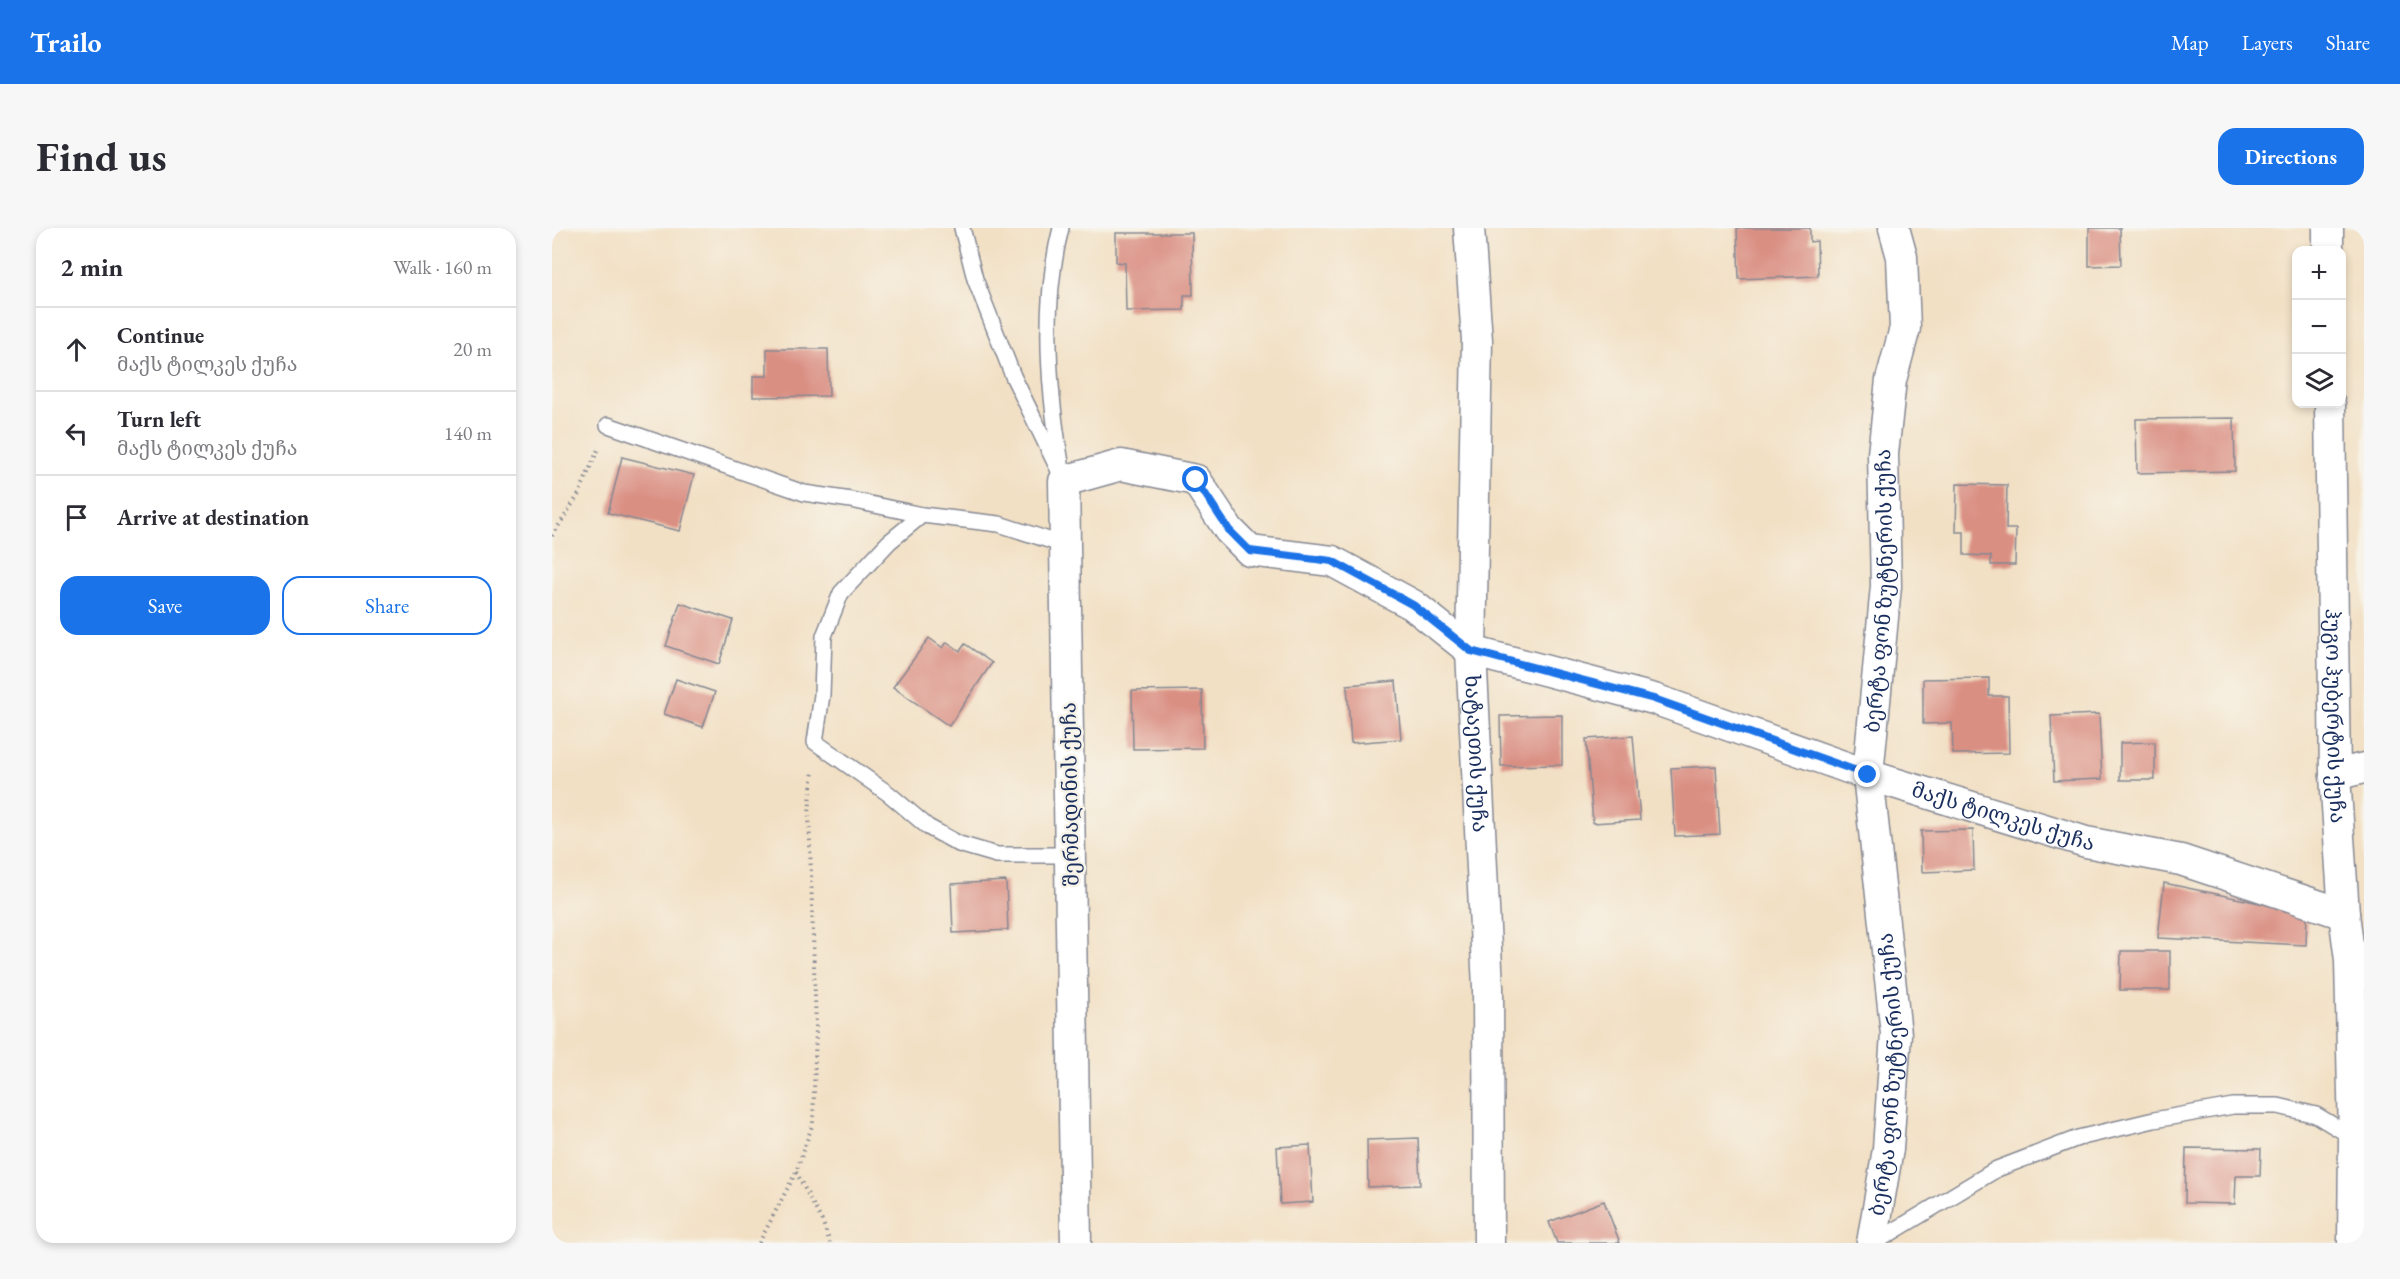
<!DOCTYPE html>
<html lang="en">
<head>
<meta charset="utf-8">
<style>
  body { margin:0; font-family:"EB Garamond","Noto Serif Georgian",serif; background:#f7f7f7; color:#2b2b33 }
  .controls { position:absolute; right:18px; top:18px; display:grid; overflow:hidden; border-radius:12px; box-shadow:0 3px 9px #0003 }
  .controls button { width:54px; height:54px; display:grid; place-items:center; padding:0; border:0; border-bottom:2px solid #e1e1e2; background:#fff; color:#2b2b33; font:30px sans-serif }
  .stop { position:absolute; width:18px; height:18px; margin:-14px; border:4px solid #1a73e8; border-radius:50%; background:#fff }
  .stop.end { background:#1a73e8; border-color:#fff; box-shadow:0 2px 6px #0008 }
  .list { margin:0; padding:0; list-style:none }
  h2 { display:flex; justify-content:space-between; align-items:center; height:78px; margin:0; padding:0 24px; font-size:26px }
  h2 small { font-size:20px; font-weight:400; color:#7c7c81 }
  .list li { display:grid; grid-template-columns:39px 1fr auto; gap:18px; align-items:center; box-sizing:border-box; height:84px; padding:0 24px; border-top:2px solid #e1e1e2 }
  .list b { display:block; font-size:22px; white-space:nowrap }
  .list p { margin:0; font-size:20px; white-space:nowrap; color:#7c7c81 }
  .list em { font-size:20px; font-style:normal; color:#7c7c81 }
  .actions { display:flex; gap:12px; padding:18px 24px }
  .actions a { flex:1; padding:14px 0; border:2px solid #1a73e8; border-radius:18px; text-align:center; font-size:21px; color:#1a73e8 }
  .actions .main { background:#1a73e8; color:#fff }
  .icon { flex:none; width:33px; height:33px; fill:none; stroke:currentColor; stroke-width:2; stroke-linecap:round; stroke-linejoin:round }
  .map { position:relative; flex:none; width:1812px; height:1015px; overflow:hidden; border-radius:18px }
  header { display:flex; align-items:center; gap:36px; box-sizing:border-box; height:84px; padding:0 30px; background:#1a73e8; color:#fff }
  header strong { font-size:28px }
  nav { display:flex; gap:33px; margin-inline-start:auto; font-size:21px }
  .intro { display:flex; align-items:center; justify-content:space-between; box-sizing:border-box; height:144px; padding:0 36px }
  h1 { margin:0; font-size:42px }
  .button { padding:15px 27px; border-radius:18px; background:#1a73e8; color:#fff; font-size:21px; font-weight:700 }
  main { display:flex; gap:36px; padding:0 36px }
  aside { flex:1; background:#fff; border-radius:18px; box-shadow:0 3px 9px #0003 }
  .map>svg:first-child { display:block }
  .building { fill:#da8f83 }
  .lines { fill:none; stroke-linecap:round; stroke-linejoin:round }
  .lane-casing { stroke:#868892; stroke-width:18 }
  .street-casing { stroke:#868892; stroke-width:33 }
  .path { stroke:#868892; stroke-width:4; stroke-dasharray:1.5 4.5; stroke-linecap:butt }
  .lane { stroke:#fff; stroke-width:15 }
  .street { stroke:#fff; stroke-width:30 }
  .route { stroke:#1a73e8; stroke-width:8 }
  .labels { text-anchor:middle; stroke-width:5; stroke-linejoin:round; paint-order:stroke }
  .street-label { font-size:21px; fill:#1b2f5e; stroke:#f7f3e8 }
</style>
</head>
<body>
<header>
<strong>Trailo</strong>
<nav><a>Map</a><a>Layers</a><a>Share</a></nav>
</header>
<div class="intro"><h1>Find us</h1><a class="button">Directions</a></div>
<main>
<aside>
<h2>2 min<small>Walk · 160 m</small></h2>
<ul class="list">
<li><svg class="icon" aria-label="ahead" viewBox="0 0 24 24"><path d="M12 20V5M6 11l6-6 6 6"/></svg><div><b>Continue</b><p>მაქს ტილკეს ქუჩა</p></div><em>20 m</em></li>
<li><svg class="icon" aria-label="left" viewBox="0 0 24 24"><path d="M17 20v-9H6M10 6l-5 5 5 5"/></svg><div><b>Turn left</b><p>მაქს ტილკეს ქუჩა</p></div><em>140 m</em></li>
<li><svg class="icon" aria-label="arrive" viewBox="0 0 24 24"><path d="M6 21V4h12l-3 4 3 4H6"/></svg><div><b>Arrive at destination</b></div></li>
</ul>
<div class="actions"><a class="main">Save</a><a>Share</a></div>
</aside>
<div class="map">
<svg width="1812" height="1015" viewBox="0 0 1812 1015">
  <rect width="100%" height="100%" fill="#f7f3e8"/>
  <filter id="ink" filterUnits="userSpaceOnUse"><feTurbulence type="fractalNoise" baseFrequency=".0167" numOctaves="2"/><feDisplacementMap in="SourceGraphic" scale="12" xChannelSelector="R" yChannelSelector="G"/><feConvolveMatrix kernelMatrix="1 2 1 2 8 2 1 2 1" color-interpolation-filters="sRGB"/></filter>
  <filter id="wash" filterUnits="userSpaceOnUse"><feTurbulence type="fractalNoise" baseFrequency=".008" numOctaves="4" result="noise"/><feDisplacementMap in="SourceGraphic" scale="24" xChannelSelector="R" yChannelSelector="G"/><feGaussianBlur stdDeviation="1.35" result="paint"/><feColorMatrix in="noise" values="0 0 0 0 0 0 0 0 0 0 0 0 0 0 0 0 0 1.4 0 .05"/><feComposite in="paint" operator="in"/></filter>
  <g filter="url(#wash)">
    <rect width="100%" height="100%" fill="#f2e0c5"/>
    <g id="blocks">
      <g class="building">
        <path d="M1185,0H1258V14L1265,13L1266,48L1187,51Z"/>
        <path d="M1537,0H1568L1569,37L1537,38Z"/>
        <path d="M564,5H640L641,67H632V82L574,83L573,35L564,34Z"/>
        <path d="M215,121H276L277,168L201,169V148H215Z"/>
        <path d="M1682,190L1683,243L1585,245L1584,191Z"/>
        <path d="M70,229L142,247L128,303L56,285Z"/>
        <path d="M1405,256L1455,257L1454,301H1464L1463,337H1439V328L1412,327V304H1404Z"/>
        <path d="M128,375L181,392L167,436L114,418Z"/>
        <path d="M377,410L391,420L395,414L408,423L413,416L440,435L397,498L341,459Z"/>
        <path d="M1437,450V468H1456L1457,525L1401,526L1400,495L1371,496V451Z"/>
        <path d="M124,451L163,464L151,499L112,486Z"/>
        <path d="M844,453L849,511L799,515L795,457Z"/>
        <path d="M650,462L651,520L581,521L580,463Z"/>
        <path d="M1547,486L1550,551L1502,553L1499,488Z"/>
        <path d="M1010,487V537L949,538L948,488Z"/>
        <path d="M1081,508L1088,592L1041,595L1034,511Z"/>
        <path d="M1603,514V552H1568V515Z"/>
        <path d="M1164,538L1168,606L1123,608L1119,540Z"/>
        <path d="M1421,602L1422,642L1370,644L1369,603Z"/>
        <path d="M454,653L456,702L401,705L399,656Z"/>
        <path d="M1612,655L1755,685L1754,717L1606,710Z"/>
        <path d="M1569,723H1618V762H1568Z"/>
        <path d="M866,910L868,957L816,959L815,912Z"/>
        <path d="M758,917L761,974L728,976L725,919Z"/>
        <path d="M1634,920L1709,921L1708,948H1684L1683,976L1633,975Z"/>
        <path d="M1052,973L1068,1015H1005L997,994Z"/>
      </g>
    </g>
  </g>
  <g filter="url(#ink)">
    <use href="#blocks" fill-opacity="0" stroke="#868892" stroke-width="1.5"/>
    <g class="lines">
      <g class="lane-casing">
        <g id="lane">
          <path d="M410,0L423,51L461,148L512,253"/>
          <path d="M56,197L252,265L299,272L370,287"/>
          <path d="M509,235C496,160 490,74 509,0"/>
          <path d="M512,317L447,296L370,287L337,314L289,365L272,408L270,467L263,514L337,566L376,599L407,616L445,627H519"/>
          <path d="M1322,1015L1445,941L1526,910L1602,892L1681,878H1726L1764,887L1802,910"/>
        </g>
      </g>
      <g class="street-casing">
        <g id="street">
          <path id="s1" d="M917,0L925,112L919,423L936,759L937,1015"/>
          <path d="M1776,0V22"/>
          <path id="s2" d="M1778,176L1783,547L1792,686L1798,732L1802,910L1801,1015"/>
          <path d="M1783,547L1812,540"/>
          <path id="s3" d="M524,1015L512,253L569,237L644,252L677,302L698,323L780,333L861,377L919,423L1102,471L1316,547L1534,614L1629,632L1792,686"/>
          <path id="s4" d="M1320,1015L1336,921L1344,806L1316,547L1334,358L1331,226L1339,152L1353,100L1350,29L1342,0"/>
        </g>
      </g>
      <g class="path">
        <path d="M0,308L27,266L47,219"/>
        <path d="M244,944L271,995L278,1015"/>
        <path d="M207,1015L244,944L261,895L264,800L257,585L261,542"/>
      </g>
      <use href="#lane" class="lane"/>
      <use href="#street" class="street"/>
    </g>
  </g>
  <g class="lines" filter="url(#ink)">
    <path class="route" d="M644,252L677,302L698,323L780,333L861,377L919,423L1102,471L1316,547"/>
  </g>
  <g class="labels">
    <g class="street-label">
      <text dy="7" stroke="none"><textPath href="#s4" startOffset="656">ბერტა ფონ ზუტნერის ქუჩა</textPath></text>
      <text dy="7" stroke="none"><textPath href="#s2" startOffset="312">ჰუგო ჰუბერტის ქუჩა</textPath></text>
      <text dy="7" stroke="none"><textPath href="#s1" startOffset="526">ხატაეთის ქუჩა</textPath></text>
      <text transform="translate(518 566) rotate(-91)" y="7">შერმადინის ქუჩა</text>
      <text dy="7" stroke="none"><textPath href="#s3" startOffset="1794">მაქს ტილკეს ქუჩა</textPath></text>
      <text dy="7" stroke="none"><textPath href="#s4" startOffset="170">ბერტა ფონ ზუტნერის ქუჩა</textPath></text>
    </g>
  </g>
</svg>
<div class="controls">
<button>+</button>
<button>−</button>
<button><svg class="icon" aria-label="layers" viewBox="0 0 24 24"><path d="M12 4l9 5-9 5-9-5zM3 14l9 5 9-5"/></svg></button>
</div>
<div class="stop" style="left:644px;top:252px"></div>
<div class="stop end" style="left:1316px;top:547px"></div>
</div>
</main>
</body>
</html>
